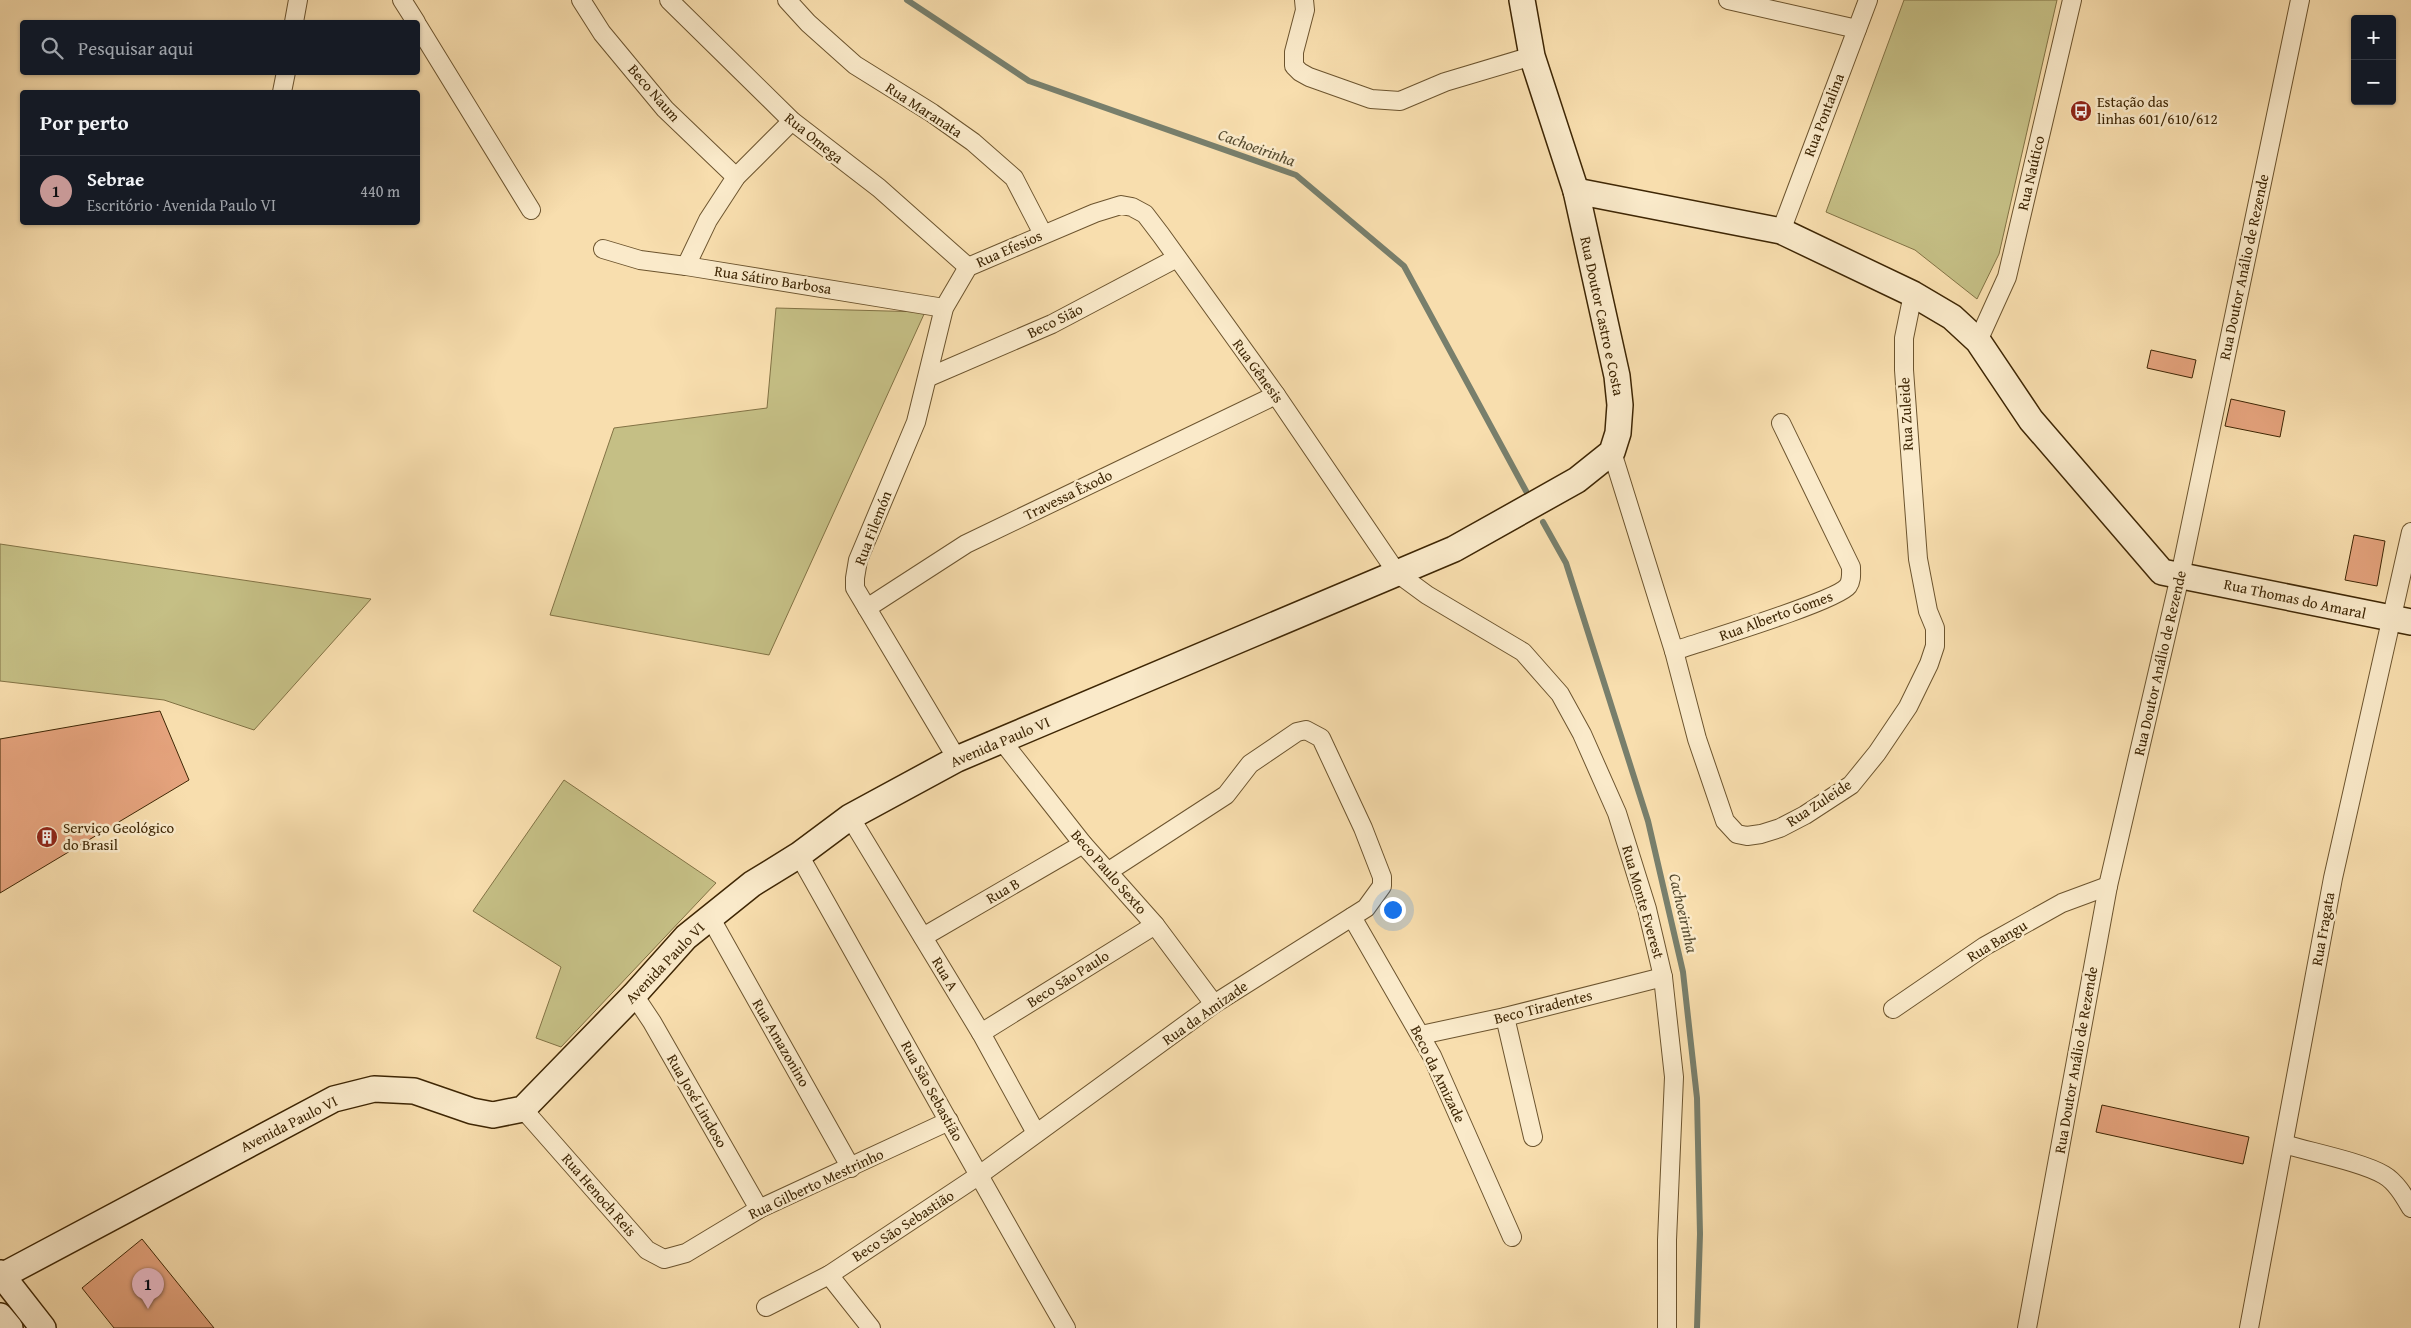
<!DOCTYPE html>
<html lang="pt">
<head>
<meta charset="utf-8">
<style>
  body { margin:0; font-family:"Gentium Book Plus",serif; background:#242831; color:#f1f3f6 }
  .controls { position:absolute; right:15px; top:15px; display:grid; overflow:hidden; border-radius:5px; box-shadow:0 1px 4px #0004 }
  .controls button { width:45px; height:45px; display:grid; place-items:center; padding:0; border:0; border-bottom:1px solid #363941; background:#171b24; color:#f1f3f6; font:25px sans-serif }
  .you { position:absolute; left:1392px; top:909px; width:18px; height:18px; margin:-12px; border:4px solid #fff; border-radius:50%; background:#1a73e8; box-shadow:0 0 0 8px #1a73e833 }
  .badge { display:grid; place-items:center; width:32px; height:32px; border-radius:50%; background:#c59692; color:#111; font-size:16px; font-weight:700 }
  .pin { position:absolute; translate:-50% -41px; filter:drop-shadow(0 1px 2px #0008) }
  .pin::after { content:''; position:absolute; top:26px; width:18px; height:15px; background:inherit; clip-path:polygon(0 0,100% 0,50% 100%) }
  .list { margin:0; padding:0; list-style:none }
  h2 { display:flex; justify-content:space-between; align-items:center; height:65px; margin:0; padding:0 20px; font-size:21px }
  h2 small { font-size:16px; font-weight:400; color:#9ea1a6 }
  .list li { display:grid; grid-template-columns:32px 1fr auto; gap:15px; align-items:center; box-sizing:border-box; height:70px; padding:0 20px; border-top:1px solid #363941 }
  .list b { display:block; font-size:19px; white-space:nowrap }
  .list p { margin:0; font-size:16px; white-space:nowrap; color:#9ea1a6 }
  .list em { font-size:16px; font-style:normal; color:#9ea1a6 }
  .icon { flex:none; width:28px; height:28px; fill:none; stroke:currentColor; stroke-width:2; stroke-linecap:round; stroke-linejoin:round }
  .map { position:relative; flex:none; width:2411px; height:1328px; overflow:hidden }
  .search { position:absolute; background:#171b24; box-shadow:0 1px 4px #0004; left:20px; top:20px; width:400px; height:55px; display:flex; align-items:center; gap:12px; box-sizing:border-box; padding:0 18px; border-radius:5px; color:#9ea1a6; font-size:19px }
  .panel { position:absolute; background:#171b24; box-shadow:0 1px 4px #0004; left:20px; top:90px; width:400px; height:135px; border-radius:5px }
  .map>svg:first-child { display:block }
  .green { fill:#c5bf85; stroke:#827244 }
  .lines { fill:none; stroke-linecap:round; stroke-linejoin:round }
  .stream { stroke:#787f6c; stroke-width:6 }
  .building { fill:#e5a37d; stroke:#3e2604 }
  .street-casing { stroke:#6c542e; stroke-width:20 }
  .secondary-casing { stroke:#3e2604; stroke-width:28 }
  .street { stroke:#faeaca; stroke-width:18 }
  .secondary { stroke:#faeaca; stroke-width:25 }
  .labels { text-anchor:middle; stroke-width:5; stroke-linejoin:round; paint-order:stroke }
  .street-label { font-size:15px; fill:#3e2604; stroke:#faeaca }
  .poi-label { font-size:15px; fill:#3e2604; stroke:#faeaca; text-anchor:start }
  .water-label { font-size:16px; font-style:italic; fill:#564b30; stroke:#faeaca }
</style>
</head>
<body>
<div class="map">
<svg width="2411" height="1328" viewBox="0 0 2411 1328">
  <rect width="100%" height="100%" fill="#f8deae"/>
  <filter id="stains"><feTurbulence type="fractalNoise" baseFrequency=".004" numOctaves="4"/><feColorMatrix values="0 0 0 0 .2 0 0 0 0 .09 0 0 0 0 .02 0 0 0 .5 -.17"/></filter>
  <radialGradient id="worn" r=".72"><stop offset=".6" stop-color="#630" stop-opacity="0"/><stop offset="1" stop-color="#630" stop-opacity=".3"/></radialGradient>
  <g class="green">
    <path d="M1904,0H2057L1999,254L1977,299L1915,250L1826,212Z"/>
    <path d="M776,308L925,312L769,655L550,615L614,428L767,408Z"/>
    <path d="M0,544L371,599L254,730L164,700L0,681Z"/>
    <path d="M564,780L716,883L561,1047L536,1038L561,967L473,911Z"/>
  </g>
  <g class="lines">
    <g class="stream">
      <path d="M907,0L1029,81L1296,175L1404,266L1526,491"/>
      <path d="M1543,522L1566,563L1648,821L1683,972L1697,1098L1700,1234L1697,1328"/>
    </g>
  </g>
  <g class="building">
    <path d="M2151,350L2196,360L2192,378L2147,368Z"/>
    <path d="M2231,399L2285,411L2280,437L2225,426Z"/>
    <path d="M2354,535L2385,541L2377,586L2345,580Z"/>
    <path d="M160,711L189,780L0,893V739Z"/>
    <path d="M2102,1105L2249,1137L2243,1164L2096,1132Z"/>
    <path d="M142,1239L214,1328H114L82,1288Z"/>
  </g>
  <g class="lines">
    <g class="street-casing">
      <g id="street">
        <path d="M402,0L416,22"/>
        <path d="M581,0L602,33L665,109L736,177"/>
        <path d="M669,0L792,121L879,188L968,267"/>
        <path d="M787,0L808,23L855,65L932,113L973,142L1014,178L1043,234"/>
        <path d="M1304,0L1305,10L1294,52V66L1300,72L1309,77L1371,99L1400,101L1445,82L1532,56"/>
        <path d="M1728,0L1857,29"/>
        <path d="M294,22L298,0"/>
        <path d="M418,26L531,210"/>
        <path d="M282,92L286,72"/>
        <path d="M1781,231L1868,0"/>
        <path d="M603,249L640,260L686,266L944,308"/>
        <path d="M686,266L708,220L736,177L792,121"/>
        <path d="M1978,341L2007,277L2072,0"/>
        <path d="M929,377L1052,324L1177,258"/>
        <path d="M1612,452L1674,651L1697,739L1725,821L1737,834L1747,836L1761,834L1780,828L1805,815L1851,785L1877,753L1908,707L1929,664L1935,646V628L1928,611L1918,559L1904,370V338L1913,294"/>
        <path d="M867,608L966,544L1276,395"/>
        <path d="M1674,651C1700,642 1837,601 1848,586C1852,580 1851,574 1851,567L1781,423"/>
        <path d="M1002,741L1083,844L1155,925L1214,1004"/>
        <path d="M957,759L855,588V578L858,560L916,422L944,308L968,267L1095,213L1121,205L1132,207L1145,214L1161,235L1276,395L1397,573L1427,595L1523,652L1560,694L1582,734L1617,813L1647,909L1663,977L1674,1077L1667,1240V1328"/>
        <path d="M850,817L981,1033L1036,1133"/>
        <path d="M799,855C888,1012 975,1171 1066,1328"/>
        <path d="M710,917L851,1168"/>
        <path d="M1352,917L1432,1056L1512,1237"/>
        <path d="M923,937L1083,844"/>
        <path d="M634,995L652,1022L759,1209"/>
        <path d="M1893,1009L1985,946L2062,903L2108,886"/>
        <path d="M1505,1017L1533,1137"/>
        <path d="M981,1033L1155,925"/>
        <path d="M1421,1035L1505,1017L1663,977"/>
        <path d="M523,1109L647,1250L664,1259L686,1253L759,1209L949,1121"/>
        <path d="M2284,1144C2310,1152 2362,1162 2384,1175C2396,1182 2404,1196 2411,1208"/>
        <path d="M829,1275L871,1328"/>
        <path d="M766,1307L829,1275L978,1176L1214,1004L1366,908L1382,886V877L1363,828L1321,738L1306,730L1297,732L1250,764L1226,795L1109,871"/>
        <path d="M2027,1328L2108,886L2180,576L2300,0"/>
        <path d="M2249,1328L2333,878L2411,532"/>
      </g>
    </g>
    <g class="secondary-casing">
      <g id="secondary">
        <path d="M1576,191L1781,231L1913,294L1952,317L1978,341L2031,420L2162,572L2411,622"/>
        <path d="M0,1273L43,1328"/>
        <path d="M0,1277L334,1099L374,1089L414,1091L472,1111L493,1115L523,1109L634,995L686,937L752,884L799,855L850,817L957,759L1454,549L1577,480L1612,452L1618,433L1620,405L1617,376L1576,191L1532,56L1522,0"/>
        <path d="M0,1316L10,1328"/>
      </g>
    </g>
    <use href="#street" class="street"/>
    <use href="#secondary" class="secondary"/>
  </g>
  <defs>
    <g id="bus-disc" transform="scale(1.125)"><circle r="9.5" fill="#8f2418" stroke="#faeaca"/><path d="M-5-6H5V4H4V6H2V4H-2V6H-4V4H-5ZM-3.5-4V0h7V-4ZM-3.5 1.2v1.5H-2V1.2ZM2 1.2v1.5H3.5V1.2Z" fill="#fff"/></g>
    <g id="building-disc" transform="scale(1.125)"><circle r="9.5" fill="#8f2418" stroke="#faeaca"/><path d="M-4-6H4V6H1V3H-1V6H-4ZM-2.5-4.3h1.7v1.8h-1.7ZM.8-4.3h1.7v1.8H.8ZM-2.5-1h1.7V.8h-1.7ZM.8-1h1.7V.8H.8Z" fill="#fff"/></g>
  </defs>
  <g fill-rule="evenodd">
    <use href="#bus-disc" x="2081" y="111"/>
    <use href="#building-disc" x="47" y="837"/>
  </g>
  <g class="labels">
    <g class="street-label">
      <text transform="translate(654 93) rotate(49)" y="5">Beco Naum</text>
      <text transform="translate(924 110) rotate(33)" y="5">Rua Maranata</text>
      <text transform="translate(1824 115) rotate(-69)" y="5">Rua Pontalina</text>
      <text transform="translate(814 138) rotate(39)" y="5">Rua Omega</text>
      <text transform="translate(2031 173) rotate(-77)" y="5">Rua Naútico</text>
      <text transform="translate(1009 249) rotate(-24)" y="5">Rua Efesios</text>
      <text transform="translate(2244 267) rotate(-78)" y="5">Rua Doutor Análio de Rezende</text>
      <text transform="translate(773 280) rotate(9)" y="5">Rua Sátiro Barbosa</text>
      <text transform="translate(1602 316) rotate(78)" y="5">Rua Doutor Castro e Costa</text>
      <text transform="translate(1055 321) rotate(-26)" y="5">Beco Sião</text>
      <text transform="translate(1258 371) rotate(54)" y="5">Rua Gênesis</text>
      <text transform="translate(1906 414) rotate(-93)" y="5">Rua Zuleide</text>
      <text transform="translate(1068 495) rotate(-26)" y="5">Travessa Êxodo</text>
      <text transform="translate(873 528) rotate(-69)" y="5">Rua Filemón</text>
      <text transform="translate(2295 599) rotate(12)" y="5">Rua Thomas do Amaral</text>
      <text transform="translate(1776 616) rotate(-20)" y="5">Rua Alberto Gomes</text>
      <text transform="translate(2160 663) rotate(-77)" y="5">Rua Doutor Análio de Rezende</text>
      <text transform="translate(1000 742) rotate(-23)" y="5">Avenida Paulo VI</text>
      <text transform="translate(1819 803) rotate(-33)" y="5">Rua Zuleide</text>
      <text transform="translate(1109 872) rotate(49)" y="5">Beco Paulo Sexto</text>
      <text transform="translate(1003 891) rotate(-30)" y="5">Rua B</text>
      <text transform="translate(1643 902) rotate(74)" y="5">Rua Monte Everest</text>
      <text transform="translate(2323 929) rotate(-80)" y="5">Rua Fragata</text>
      <text transform="translate(1997 941) rotate(-31)" y="5">Rua Bangu</text>
      <text transform="translate(665 963) rotate(-46)" y="5">Avenida Paulo VI</text>
      <text transform="translate(945 974) rotate(59)" y="5">Rua A</text>
      <text transform="translate(1068 979) rotate(-32)" y="5">Beco São Paulo</text>
      <text transform="translate(1543 1007) rotate(-14)" y="5">Beco Tiradentes</text>
      <text transform="translate(1205 1013) rotate(-35)" y="5">Rua da Amizade</text>
      <text transform="translate(781 1043) rotate(60)" y="5">Rua Amazonino</text>
      <text transform="translate(2076 1060) rotate(-80)" y="5">Rua Doutor Análio de Rezende</text>
      <text transform="translate(1438 1074) rotate(64)" y="5">Beco da Amizade</text>
      <text transform="translate(932 1091) rotate(61)" y="5">Rua São Sebastião</text>
      <text transform="translate(697 1101) rotate(60)" y="5">Rua José Lindoso</text>
      <text transform="translate(289 1124) rotate(-27)" y="5">Avenida Paulo VI</text>
      <text transform="translate(816 1184) rotate(-25)" y="5">Rua Gilberto Mestrinho</text>
      <text transform="translate(599 1195) rotate(49)" y="5">Rua Henoch Reis</text>
      <text transform="translate(903 1226) rotate(-33)" y="5">Beco São Sebastião</text>
    </g>
    <g class="poi-label">
      <text x="2097" y="107">Estação das<tspan x="2097" dy="17">linhas 601/610/612</tspan></text>
      <text x="63" y="833">Serviço Geológico<tspan x="63" dy="17">do Brasil</tspan></text>
    </g>
    <g class="water-label">
      <text transform="translate(1257 147) rotate(20)" y="6">Cachoeirinha</text>
      <text transform="translate(1684 913) rotate(77)" y="6">Cachoeirinha</text>
    </g>
  </g>
  <rect width="100%" height="100%" filter="url(#stains)"/>
  <rect width="100%" height="100%" fill="url(#worn)"/>
</svg>
<div class="controls">
<button>+</button>
<button>−</button>
</div>
<div class="you"></div>
<div class="pin badge" style="left:148px;top:1309px">1</div>
<div class="search"><svg class="icon" aria-label="search" viewBox="0 0 24 24"><circle cx="10" cy="10" r="6"/><path d="M15 15l6 6"/></svg>Pesquisar aqui</div>
<section class="panel">
<h2>Por perto<small></small></h2>
<ul class="list">
<li><span class="badge">1</span><div><b>Sebrae</b><p>Escritório · Avenida Paulo VI</p></div><em>440 m</em></li>
</ul>
</section>
</div>
</body>
</html>
